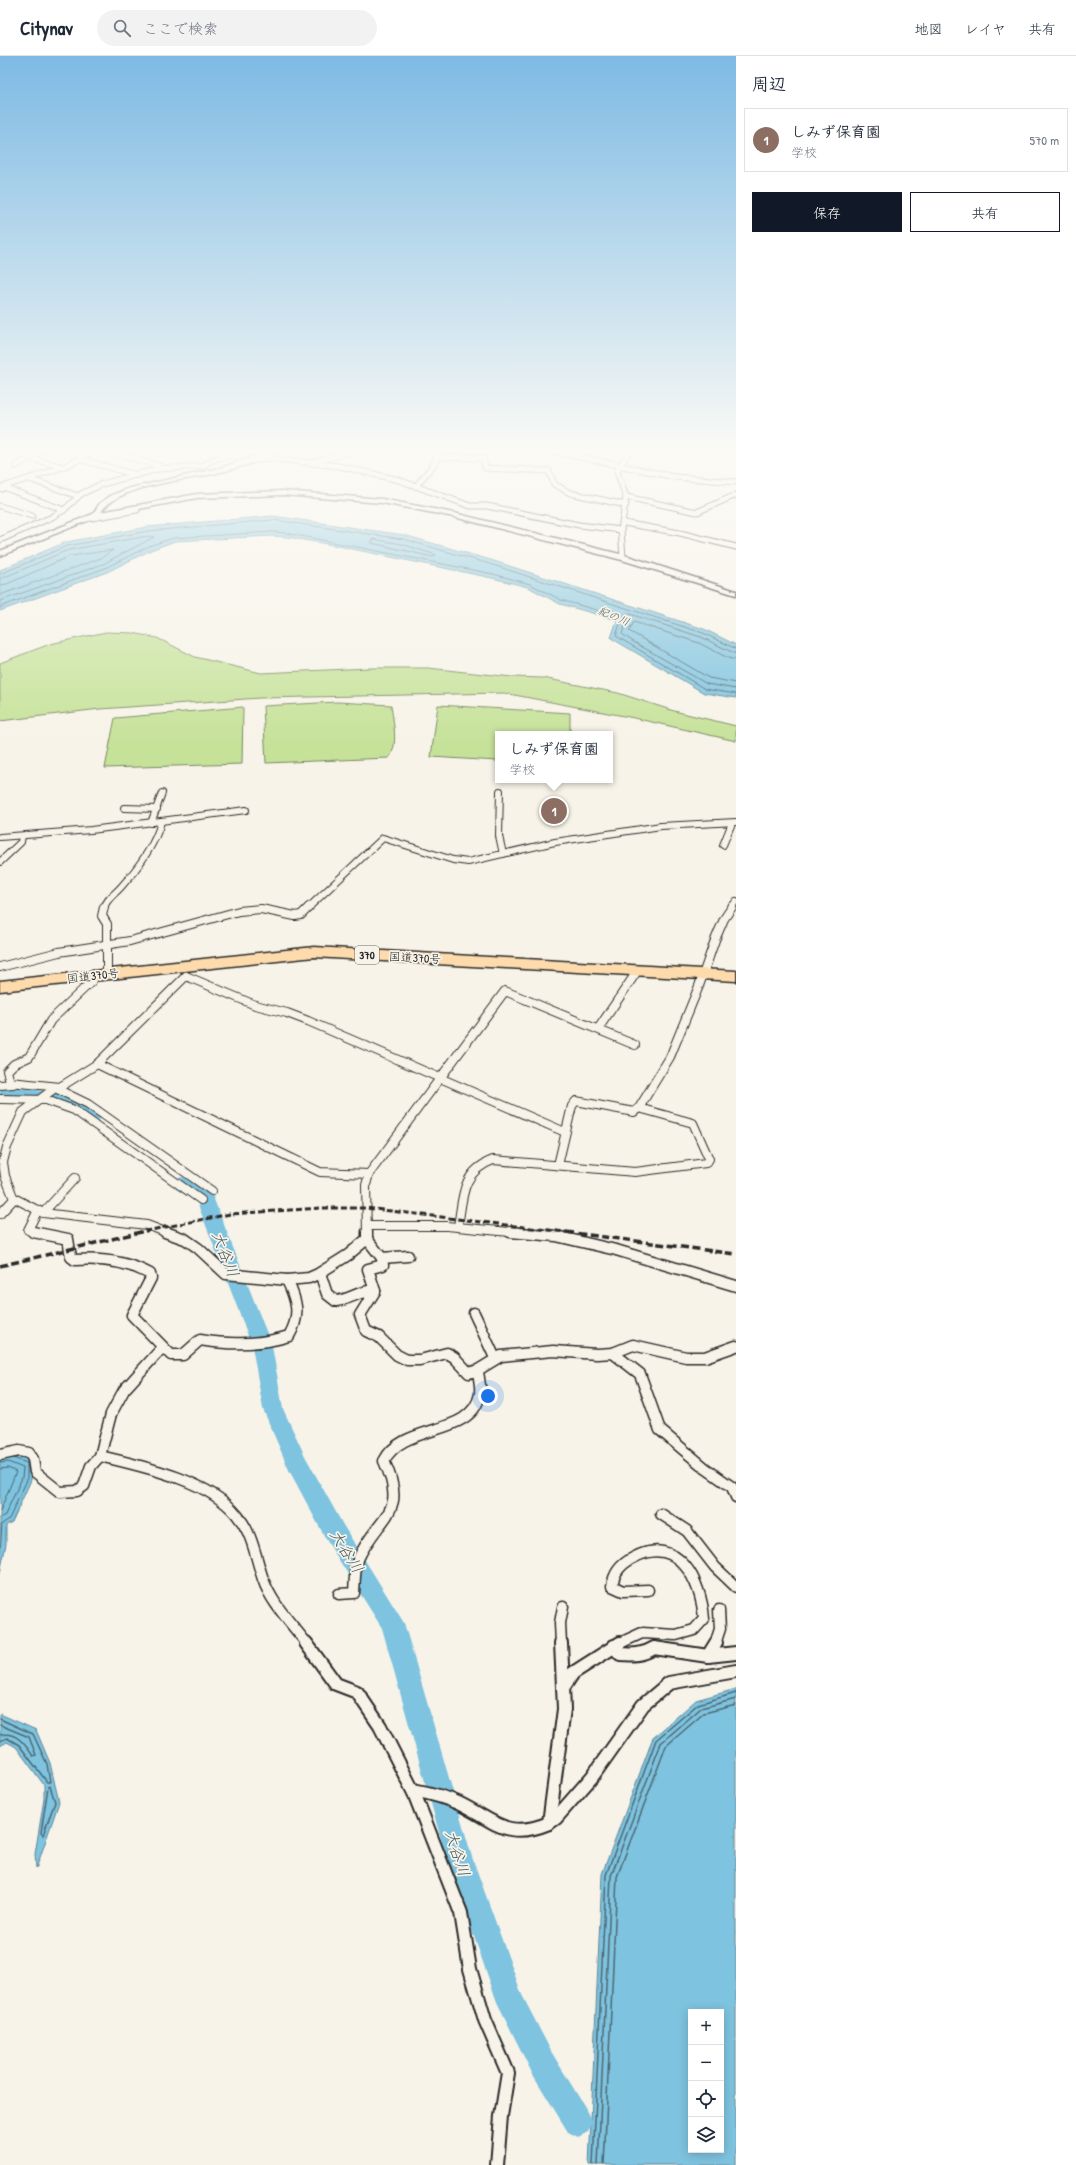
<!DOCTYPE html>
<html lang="ja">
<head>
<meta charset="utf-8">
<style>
  body { margin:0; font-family:"Patrick Hand","Klee One",sans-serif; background:#f2f2f3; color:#1f2937 }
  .controls { position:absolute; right:12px; bottom:12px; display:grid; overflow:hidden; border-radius:0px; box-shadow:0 2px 10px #0003 }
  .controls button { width:36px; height:36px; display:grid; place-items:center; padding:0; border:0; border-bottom:1px solid #e0e1e3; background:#fff; color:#1f2937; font:20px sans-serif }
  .you { position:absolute; left:488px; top:1340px; width:14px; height:14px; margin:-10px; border:3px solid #fff; border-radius:50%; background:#1a73e8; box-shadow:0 0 0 6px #1a73e833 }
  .badge { display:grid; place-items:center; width:26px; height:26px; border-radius:50%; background:#111827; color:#fff; font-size:13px; font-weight:700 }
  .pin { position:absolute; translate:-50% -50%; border:2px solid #fff; box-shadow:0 1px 4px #0006 }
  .popup { position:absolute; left:495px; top:675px; width:118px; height:52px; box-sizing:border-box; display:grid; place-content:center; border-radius:0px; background:#fff; filter:drop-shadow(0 1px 3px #0005); font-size:13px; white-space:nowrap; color:#747a83 }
  .popup b { font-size:15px; color:#1f2937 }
  .popup::after { content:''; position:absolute; left:50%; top:100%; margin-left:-8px; border:8px solid transparent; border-top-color:#fff }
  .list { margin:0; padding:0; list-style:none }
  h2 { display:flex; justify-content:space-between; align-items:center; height:52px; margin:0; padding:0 16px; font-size:17px }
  h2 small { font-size:13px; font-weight:400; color:#747a83 }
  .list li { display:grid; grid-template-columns:26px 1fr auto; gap:12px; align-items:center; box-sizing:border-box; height:64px; margin:0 8px 8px; padding:0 8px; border:1px solid #e0e1e3; border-radius:0px }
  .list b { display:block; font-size:15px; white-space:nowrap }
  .list p { margin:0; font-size:13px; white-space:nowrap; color:#747a83 }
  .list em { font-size:13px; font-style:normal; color:#747a83 }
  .actions { display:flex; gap:8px; padding:12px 16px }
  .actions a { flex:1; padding:9px 0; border:1px solid #111827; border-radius:0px; text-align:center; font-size:14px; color:#111827 }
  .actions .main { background:#111827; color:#fff }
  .icon { flex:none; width:22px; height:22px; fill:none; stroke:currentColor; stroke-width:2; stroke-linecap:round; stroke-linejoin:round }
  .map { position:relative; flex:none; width:736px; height:2109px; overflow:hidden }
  header { display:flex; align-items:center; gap:24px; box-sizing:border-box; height:56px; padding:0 20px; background:#fff; border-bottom:1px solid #e0e1e3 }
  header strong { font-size:19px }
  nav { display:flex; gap:22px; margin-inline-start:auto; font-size:14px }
  .search { width:280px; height:36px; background:#f2f2f3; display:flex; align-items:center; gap:10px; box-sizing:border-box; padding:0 14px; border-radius:22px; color:#747a83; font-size:15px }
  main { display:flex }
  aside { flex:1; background:#fff }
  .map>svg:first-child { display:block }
  .green { fill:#c6e299; stroke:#788662 }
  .water { fill:#7ec3df; stroke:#5d8697; fill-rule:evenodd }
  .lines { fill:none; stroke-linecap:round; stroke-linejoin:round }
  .shore-far1 { stroke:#4c6873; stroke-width:1 }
  .shore { stroke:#4c6873; stroke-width:1.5 }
  .river { fill:#7ec3df; fill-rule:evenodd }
  .street-far4-casing { stroke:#2b2b2b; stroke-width:7 }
  .street-far3-casing { stroke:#2b2b2b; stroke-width:8 }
  .street-far2-casing { stroke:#2b2b2b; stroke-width:10 }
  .street-far1-casing { stroke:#2b2b2b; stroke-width:13 }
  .street-casing { stroke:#2b2b2b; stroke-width:16 }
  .secondary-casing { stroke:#2b2b2b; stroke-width:3 }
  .highway-casing { stroke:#2b2b2b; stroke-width:3 }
  .street-far4 { stroke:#f7f3e8; stroke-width:5 }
  .street-far3 { stroke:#f7f3e8; stroke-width:6 }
  .street-far2 { stroke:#f7f3e8; stroke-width:8 }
  .street-far1 { stroke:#f7f3e8; stroke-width:10 }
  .street { stroke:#f7f3e8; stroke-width:12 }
  .secondary { fill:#f7f3e8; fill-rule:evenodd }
  .highway { fill:#fedbac; fill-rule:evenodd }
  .rail-far1 { stroke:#2b2b2b; stroke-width:3; stroke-dasharray:6 3; stroke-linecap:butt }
  .rail { stroke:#2b2b2b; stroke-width:3.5; stroke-dasharray:8 3.5; stroke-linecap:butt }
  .labels { text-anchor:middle; stroke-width:3.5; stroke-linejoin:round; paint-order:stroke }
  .far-water-label { font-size:11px; font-style:italic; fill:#445961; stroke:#f7f3e8 }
  .shield { fill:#f7f3e8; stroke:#686764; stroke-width:1 }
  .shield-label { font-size:11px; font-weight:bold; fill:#2b2b2b }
  .street-label { font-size:12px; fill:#2b2b2b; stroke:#f7f3e8 }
  .near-water-label { font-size:16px; font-style:italic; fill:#445961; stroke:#f7f3e8 }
</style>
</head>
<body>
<header>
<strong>Citynav</strong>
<div class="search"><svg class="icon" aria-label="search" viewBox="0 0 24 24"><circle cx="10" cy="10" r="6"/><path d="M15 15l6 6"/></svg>ここで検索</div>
<nav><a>地図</a><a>レイヤ</a><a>共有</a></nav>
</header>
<main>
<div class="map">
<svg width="736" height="2109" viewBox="0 0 736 2109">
  <rect width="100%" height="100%" fill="#f7f3e8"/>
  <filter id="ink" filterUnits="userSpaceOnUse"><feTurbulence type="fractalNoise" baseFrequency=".025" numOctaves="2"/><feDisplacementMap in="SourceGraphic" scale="8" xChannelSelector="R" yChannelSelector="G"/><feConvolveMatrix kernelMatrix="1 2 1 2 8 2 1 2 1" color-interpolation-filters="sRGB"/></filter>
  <g filter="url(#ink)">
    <g class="green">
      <path d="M106,576L133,577L157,582L195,601L261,617L370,612H428L512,621L543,622L618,637L674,655L736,670V685L634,662L504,637L260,642L100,653L0,665V607L50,588Z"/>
      <path d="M337,646L391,649C393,665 399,689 389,702L266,707L263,650Z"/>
      <path d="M438,649L570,657V678H498V705L431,701Z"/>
      <path d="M243,651L242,708L105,712L115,662Z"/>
    </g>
    <g class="water">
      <path d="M273,460L404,479L494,505L704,573L736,589V642L704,637L611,582L617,564L560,548L528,531L492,522L333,489L286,481L272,480L175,485L151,494L107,516L0,555V514L66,486L147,471Z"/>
      <path d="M8,1397L32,1404L31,1424L12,1466L6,1469V1488L0,1517V1398Z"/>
      <path d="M736,1633V2109H589L602,1818L653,1682L696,1644ZM691,1956H721V2094H691Z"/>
      <path d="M0,1658L36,1674L50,1707L59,1746L36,1813L35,1798L44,1743V1729L16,1691L7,1686L0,1690Z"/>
    </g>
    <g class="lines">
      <g class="shore-far1">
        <path d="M373,483L402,488L436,499L433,501L372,487Z"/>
        <path d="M0,518L67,490L148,475L273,464L403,483L493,509L703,577L736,593"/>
        <path d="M0,523L68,494L148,480L154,481L103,508L0,545"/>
        <path d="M0,529L7,528L70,500L113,494L101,502L0,539"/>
        <path d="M0,551L105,512L149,490L173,482L272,476L286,477L493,518L530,528L561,544L618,560L621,565L616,580L705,633L736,638"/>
        <path d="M736,598L701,581L627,557L624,559L626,566L622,578L632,585L707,628L736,633"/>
        <path d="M736,604L728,602L699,587L634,566L629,575L709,622L736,627"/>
        <path d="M0,1407L8,1406L23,1412L22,1422L5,1459L0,1462"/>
        <path d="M0,1413L8,1412L16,1416L0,1455"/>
        <path d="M0,1496L2,1468L9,1463L27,1424V1407L13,1402"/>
      </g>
      <g class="shore">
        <path d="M0,1663L33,1678L47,1708L50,1726H47L19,1689L7,1682L0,1685"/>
        <path d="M0,1669L29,1681L36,1699L33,1700C25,1688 16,1675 0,1679"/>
        <path d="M50,1730L55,1746L43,1779L41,1777L48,1731Z"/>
        <path d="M593,2109L606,1819L656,1684L698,1648L736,1637"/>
        <path d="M598,2109L611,1820L661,1687L701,1652L736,1643"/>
        <path d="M604,2109L617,1821L666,1690L704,1657L736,1649"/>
      </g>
      <g class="river">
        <path d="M0,1030L63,1037L97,1057L100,1062L97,1067C81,1072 73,1054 59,1049C48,1045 14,1044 0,1042Z"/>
        <path d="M182,1121L210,1136L213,1141L272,1290L283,1353L305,1400L343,1469L404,1567L472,1801L522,1939L552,1997L588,2056L593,2066L588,2076L578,2081L568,2076L532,2017L497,1946L446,1801L382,1572L327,1485L289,1414L263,1353L252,1290L197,1146L176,1133L173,1128L176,1123Z"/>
      </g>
      <g class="street-far4-casing">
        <g id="street-far4">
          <path d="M105,394L162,411"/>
          <path d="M206,394L229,399"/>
          <path d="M547,394L675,421L736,426"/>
          <path d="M437,401L483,402L485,412L549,415L554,428L570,437L626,449"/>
          <path d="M30,402L63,411"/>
          <path d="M134,402L148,394"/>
          <path d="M79,403L137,419"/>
          <path d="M253,405L267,402L339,410L399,424L470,450H487L579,469L621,474L626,441L617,415L630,394"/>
          <path d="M314,406L355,394"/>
          <path d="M16,410L44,394"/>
          <path d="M29,423L78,440"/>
          <path d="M416,430L435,407L438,394"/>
          <path d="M0,432L63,411L97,394"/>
          <path d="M2,433L3,431L64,454"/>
          <path d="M626,441L697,456L736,439"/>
          <path d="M0,450L32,460"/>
          <path d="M86,463L137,454"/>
          <path d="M624,467L680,477L736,491"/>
          <path d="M621,474L623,501"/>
          <path d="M0,484L52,461L64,454L81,438L102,428L158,413L203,410L212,404L230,399L236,394"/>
        </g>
      </g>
      <g class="street-far3-casing">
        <g id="street-far3">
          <path d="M500,735L499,780L503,798"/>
          <path d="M124,752L157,753"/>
          <path d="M151,767L162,737"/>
          <path d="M0,781L91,774L246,754"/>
          <path d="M723,789L732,767"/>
          <path d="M0,806L21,786L22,780"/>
          <path d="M104,852C107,842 114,839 121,831C137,813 155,789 161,766"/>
          <path d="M308,852L383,782L453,804L468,806L555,786L661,770L736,766"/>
          <path d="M731,852L736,845"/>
        </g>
      </g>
      <g class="street-far2-casing">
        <g id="street-far2">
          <path d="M104,851L102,860L107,868V918"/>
          <path d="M0,911L59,896L130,885L239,855L261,853L295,860L301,859L309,851"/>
          <path d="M92,920V925L51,964L29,1001L14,1008L7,1015L10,1026L60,1031L97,1008L186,920"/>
          <path d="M186,920L255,949L287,957L308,965L565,1076"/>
          <path d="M598,973L638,914"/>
          <path d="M97,1008L320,1116L369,1118"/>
          <path d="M0,1029L13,1028"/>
          <path d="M0,1043L46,1044L74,1054L201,1144"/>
          <path d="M558,1109L572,1050L576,1045L634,1056L639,1052L670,1001L699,930L715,884L724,863L732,851"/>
          <path d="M14,1142L43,1157L147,1169L168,1177"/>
          <path d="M43,1157L75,1122"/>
          <path d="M0,1158L14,1143L5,1120L3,1106L7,1091L23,1056L55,1032L88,1048L212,1135"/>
          <path d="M367,1170H447L521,1177"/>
          <path d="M458,1171C463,1141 461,1116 493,1104L635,1116L706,1107L709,1103L693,1067L639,1052"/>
          <path d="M35,1177L28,1174L38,1154"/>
          <path d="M367,1177L366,1129L369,1118L505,935L635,989"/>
        </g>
      </g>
      <g class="street-far1-casing">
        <g id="street-far1">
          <path d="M33,1176L68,1183L71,1201L75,1204C102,1202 126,1205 150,1218L151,1222L132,1259L171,1299H183L200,1284C230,1289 260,1289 289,1280C301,1259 297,1245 287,1224"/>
          <path d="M165,1176L185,1183L198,1192L226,1218L287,1224L309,1222L318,1218L348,1199L367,1183V1176"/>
          <path d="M510,1176L556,1180L616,1194L736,1230"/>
          <path d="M367,1183L382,1202L383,1209L368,1213L375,1235"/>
          <path d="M382,1202L408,1200"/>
          <path d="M320,1217L327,1238L336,1245C349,1244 363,1233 375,1235L360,1259L366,1275L379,1281L397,1299L407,1304H420L447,1297L454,1301L469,1317L478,1314L501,1300L553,1295L597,1298L613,1297L633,1289L686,1301H705L736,1290"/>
          <path d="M474,1257L495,1302"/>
          <path d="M613,1297L640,1318L660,1374L705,1412L732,1431L736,1441"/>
          <path d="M0,1399L19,1395L29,1397L33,1403L35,1416L60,1436L77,1435L84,1430L91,1410L100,1400L111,1358L124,1334L162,1292"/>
          <path d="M100,1400C142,1410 209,1424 237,1459C253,1478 255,1500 263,1523C271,1547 292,1568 307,1588"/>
          <path d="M661,1458L687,1475L715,1511L736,1531"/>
          <path d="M339,1538L354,1537C355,1525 354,1512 359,1501C379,1459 409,1458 384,1405C403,1366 472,1382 480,1338C481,1331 479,1323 478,1316"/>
          <path d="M561,1588L560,1567L563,1551"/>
          <path d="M618,1588L642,1577L676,1579L694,1574L704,1563C701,1524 678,1478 633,1502C621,1508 614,1516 612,1530L623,1535L648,1534"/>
          <path d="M715,1588L720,1573L719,1554"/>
        </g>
      </g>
      <g class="street-casing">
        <g id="street">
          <path d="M306,1587L336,1628L357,1636L380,1670L414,1737L461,1857L470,1913L485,1964L508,2017L501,2060L497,2109"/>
          <path d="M614,1590L620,1598C633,1599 643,1599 654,1592L708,1600L736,1597"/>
          <path d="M708,1600L716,1587"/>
          <path d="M563,1632L573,1617L620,1587"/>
          <path d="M413,1734C429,1737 443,1740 458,1747C494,1764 506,1785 549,1767L564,1653L561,1587"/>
          <path d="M549,1767L556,1762L592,1721L643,1649L669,1627L736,1615"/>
        </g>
      </g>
      <g class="secondary-casing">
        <path id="secondary" d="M270,394H280C264,405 228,415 208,419C179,425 118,430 101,456L197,438L283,435L382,443L454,457L628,500L736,535V539L622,504L454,461L382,447L283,439L197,442L97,461L0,500V495L93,458L100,447L112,439L130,432L220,412Z"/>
      </g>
      <g class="highway-casing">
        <path id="highway" d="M314,891L736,915V925L314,901L0,935V925Z"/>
      </g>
      <use href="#street-far4" class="street-far4"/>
      <use href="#street-far3" class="street-far3"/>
      <use href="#street-far2" class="street-far2"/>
      <use href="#street-far1" class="street-far1"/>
      <use href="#street" class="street"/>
      <use href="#secondary" class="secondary"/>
      <use href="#highway" class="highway"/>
      <path class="rail-far1" d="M136,1177L230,1158L321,1152H366L573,1177"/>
      <g class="rail">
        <path d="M566,1176L736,1198"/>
        <path d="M0,1210L141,1176"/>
      </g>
    </g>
  </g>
  <linearGradient id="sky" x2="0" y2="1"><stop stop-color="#7dbae4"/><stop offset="0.57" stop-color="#fbfaf5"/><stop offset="1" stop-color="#fbfaf5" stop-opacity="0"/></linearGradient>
  <rect width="736" height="690" fill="url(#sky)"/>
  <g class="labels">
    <g class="far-water-label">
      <text transform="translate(614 560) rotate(23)" y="4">紀の川</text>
    </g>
    <rect class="shield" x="355" y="890" width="24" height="18" rx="3"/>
    <g class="shield-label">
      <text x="367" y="903">370</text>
    </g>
    <g class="street-label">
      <text transform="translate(415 902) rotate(3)" y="4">国道370号</text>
      <text transform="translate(93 920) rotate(-7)" y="4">国道370号</text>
    </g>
    <g class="near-water-label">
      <text transform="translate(226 1198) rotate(69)" y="6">大谷川</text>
      <text transform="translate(347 1495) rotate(58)" y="6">大谷川</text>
      <text transform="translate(458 1797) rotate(72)" y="6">大谷川</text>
    </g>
  </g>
</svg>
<div class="controls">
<button>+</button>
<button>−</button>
<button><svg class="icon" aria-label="locate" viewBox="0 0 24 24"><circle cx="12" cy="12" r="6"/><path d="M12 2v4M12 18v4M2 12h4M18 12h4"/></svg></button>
<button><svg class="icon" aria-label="layers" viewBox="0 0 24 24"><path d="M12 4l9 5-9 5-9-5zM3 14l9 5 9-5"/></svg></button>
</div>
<div class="you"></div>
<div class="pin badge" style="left:554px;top:755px;background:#8d6e63">1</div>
<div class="popup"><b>しみず保育園</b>学校</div>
</div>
<aside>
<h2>周辺<small></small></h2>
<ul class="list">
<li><span class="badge" style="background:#8d6e63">1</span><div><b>しみず保育園</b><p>学校</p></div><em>570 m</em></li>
</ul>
<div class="actions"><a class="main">保存</a><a>共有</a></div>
</aside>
</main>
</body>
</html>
